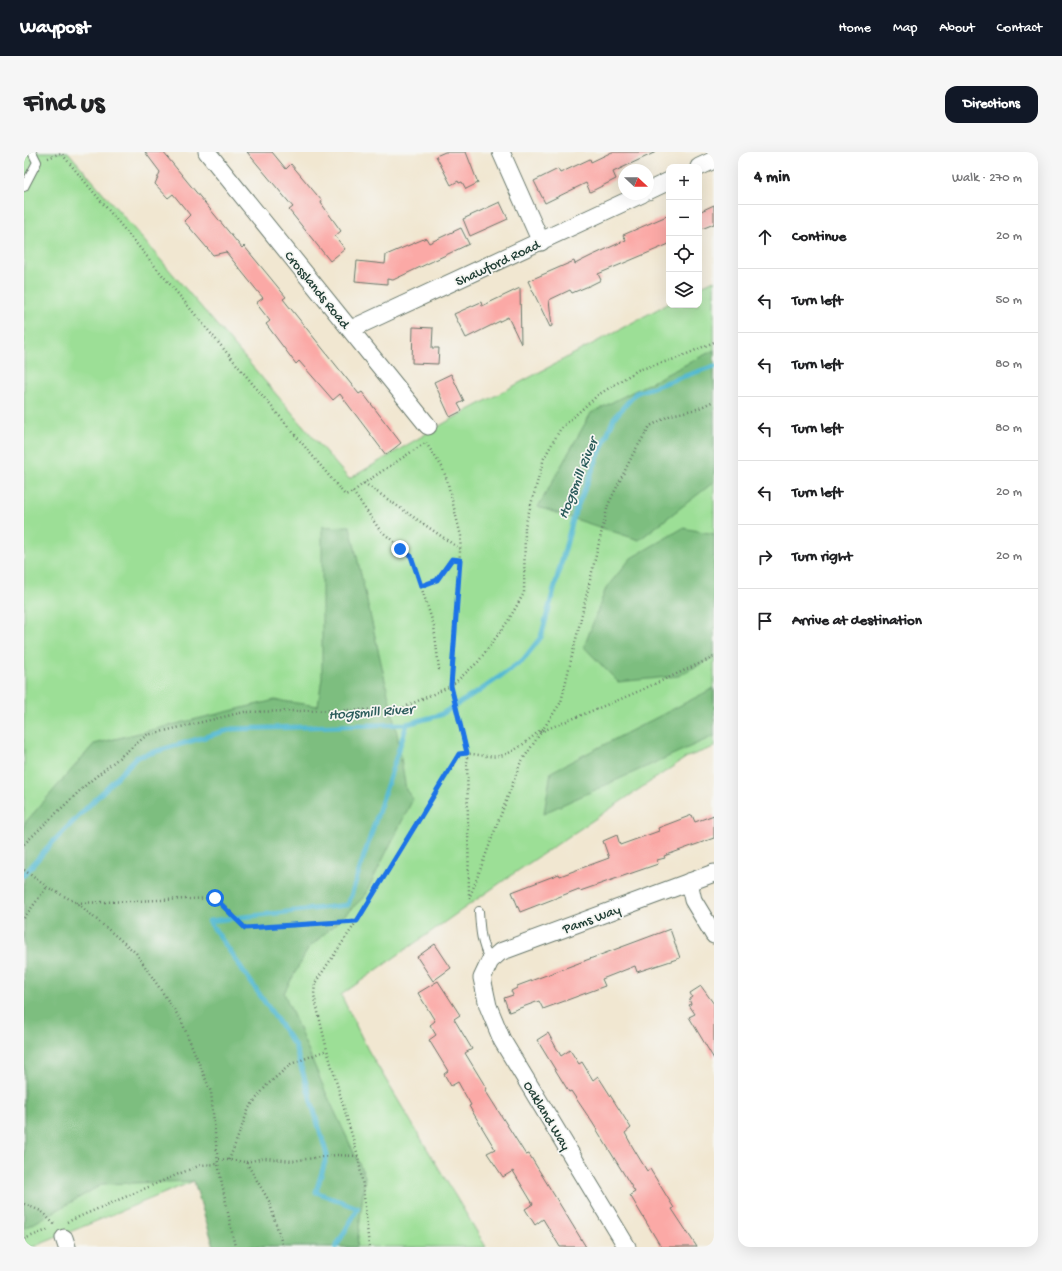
<!DOCTYPE html>
<html lang="en">
<head>
<meta charset="utf-8">
<style>
  body { margin:0; font-family:"Gochi Hand",sans-serif; background:#f6f6f6; color:#202124 }
  .controls { position:absolute; right:12px; top:12px; display:grid; overflow:hidden; border-radius:8px; box-shadow:0 4px 16px #0002 }
  .controls button { width:36px; height:36px; display:grid; place-items:center; padding:0; border:0; border-bottom:1px solid #e0e0e0; background:#fff; color:#202124; font:20px sans-serif }
  .compass { position:absolute; left:594px; top:12px; width:36px; height:36px; border-radius:50%; background:#fff; box-shadow:0 4px 16px #0002; rotate:112deg }
  .stop { position:absolute; width:12px; height:12px; margin:-9px; border:3px solid #1a73e8; border-radius:50%; background:#fff }
  .stop.end { background:#1a73e8; border-color:#fff; box-shadow:0 1px 4px #0008 }
  .list { margin:0; padding:0; list-style:none }
  h2 { display:flex; justify-content:space-between; align-items:center; height:52px; margin:0; padding:0 16px; font-size:17px }
  h2 small { font-size:13px; font-weight:400; color:#757577 }
  .list li { display:grid; grid-template-columns:26px 1fr auto; gap:12px; align-items:center; box-sizing:border-box; height:64px; padding:0 16px; border-top:1px solid #e0e0e0 }
  .list b { display:block; font-size:15px; white-space:nowrap }
  .list em { font-size:13px; font-style:normal; color:#757577 }
  .icon { flex:none; width:22px; height:22px; fill:none; stroke:currentColor; stroke-width:2; stroke-linecap:round; stroke-linejoin:round }
  .map { position:relative; flex:none; width:690px; height:1095px; overflow:hidden; border-radius:12px }
  header { display:flex; align-items:center; gap:24px; box-sizing:border-box; height:56px; padding:0 20px; background:#111827; color:#fff }
  header strong { font-size:19px }
  nav { display:flex; gap:22px; margin-inline-start:auto; font-size:14px }
  .intro { display:flex; align-items:center; justify-content:space-between; box-sizing:border-box; height:96px; padding:0 24px }
  h1 { margin:0; font-size:28px }
  .button { padding:10px 18px; border-radius:12px; background:#111827; color:#fff; font-size:14px; font-weight:700 }
  main { display:flex; gap:24px; padding:0 24px }
  aside { flex:1; background:#fff; border-radius:12px; box-shadow:0 4px 16px #0002 }
  .map>svg:first-child { display:block }
  .green { fill:#9cdf96; stroke:#5e8e65 }
  .forest { fill:#7dbe7f; stroke:#4e7e5a }
  .lines { fill:none; stroke-linecap:round; stroke-linejoin:round }
  .stream { stroke:#54bad2; stroke-width:5 }
  .building { fill:#fba9a6 }
  .service-casing { stroke:#68786b; stroke-width:10 }
  .minor-casing { stroke:#68786b; stroke-width:19 }
  .path { stroke:#68786b; stroke-width:2.5; stroke-dasharray:1 3; stroke-linecap:butt }
  .service { stroke:#fff; stroke-width:8 }
  .minor { stroke:#fff; stroke-width:17 }
  .route { stroke:#1a73e8; stroke-width:5 }
  .labels { text-anchor:middle; stroke-width:3.5; stroke-linejoin:round; paint-order:stroke }
  .street-label { font-size:14px; fill:#1f3d34; stroke:#f6f6f2 }
  .water-label { font-size:15px; font-style:italic; fill:#2c5c5c; stroke:#f6f6f2 }
</style>
</head>
<body>
<header>
<strong>Waypost</strong>
<nav><a>Home</a><a>Map</a><a>About</a><a>Contact</a></nav>
</header>
<div class="intro"><h1>Find us</h1><a class="button">Directions</a></div>
<main>
<div class="map">
<svg width="690" height="1095" viewBox="0 0 690 1095">
  <rect width="100%" height="100%" fill="#f6f6f2"/>
  <filter id="ink" filterUnits="userSpaceOnUse"><feTurbulence type="fractalNoise" baseFrequency=".025" numOctaves="2"/><feDisplacementMap in="SourceGraphic" scale="8" xChannelSelector="R" yChannelSelector="G"/><feConvolveMatrix kernelMatrix="1 2 1 2 8 2 1 2 1" color-interpolation-filters="sRGB"/></filter>
  <filter id="wash" filterUnits="userSpaceOnUse"><feTurbulence type="fractalNoise" baseFrequency=".012" numOctaves="4" result="noise"/><feDisplacementMap in="SourceGraphic" scale="16" xChannelSelector="R" yChannelSelector="G"/><feGaussianBlur stdDeviation="0.9" result="paint"/><feColorMatrix in="noise" values="0 0 0 0 0 0 0 0 0 0 0 0 0 0 0 0 0 1.4 0 .05"/><feComposite in="paint" operator="in"/></filter>
  <g filter="url(#wash)">
    <rect width="100%" height="100%" fill="#f1e7d1"/>
    <path class="green" d="M0,0H44L325,327L424,269L645,151V153H675V135L690,128V595L663,605L489,722L317,843L344,898L462,1095H190L170,1029L9,1095H0Z"/>
    <g class="forest">
      <path d="M690,198V330L615,388L514,355L567,261Z"/>
      <path d="M326,374L373,581L382,638L389,647L340,745L284,797L260,841L302,941L341,1024L333,1095H190L170,1029L79,1032L0,1077V672L70,592L251,548L294,554L298,526V375Z"/>
      <path d="M659,376L690,382V505L654,524L594,530L560,495L582,436L607,406Z"/>
      <path d="M690,536V584L520,661L527,620Z"/>
    </g>
    <g class="lines">
      <g class="stream">
        <path d="M0,723L24,695L113,605L208,577L383,572L416,563L457,538L499,508L517,485L551,360L590,266L612,241L690,214"/>
        <path d="M312,1095L334,1056L292,1040L303,1003L271,894L185,769L324,753L383,572"/>
      </g>
    </g>
    <g id="blocks">
      <g class="building">
        <path d="M121,0H139L218,96L220,94L244,123L262,145L259,147L335,242L338,240L377,291L362,303L316,242L309,248L275,209L272,212L242,172L246,169L232,151L239,146L202,100L189,103L166,76L160,69L166,63L149,42L144,46L131,32L136,20Z"/>
        <path d="M223,0H248L262,17L267,12L298,49L297,51L317,79L311,84L321,97L306,109L265,58L269,55Z"/>
        <path d="M421,0H442L454,31L442,37L438,30L435,31L434,29L427,33L412,4Z"/>
        <path d="M588,0H632L589,20L592,27L566,40L562,31L521,51L510,29L534,17L536,21L566,7L567,10Z"/>
        <path d="M476,50L484,67L446,84L439,67Z"/>
        <path d="M690,53V72L675,78V60Z"/>
        <path d="M645,63V92L574,122L577,128L567,133L548,141L546,138L525,148L528,174L526,175L504,129L550,109L551,112L567,104L602,88L599,83Z"/>
        <path d="M437,76L445,92L369,128L363,127V132L331,129L333,109L361,112L362,103L402,86L405,91Z"/>
        <path d="M496,136L497,192L484,165L442,186L430,162L457,150L458,154Z"/>
        <path d="M389,175L409,176L408,196H415L414,212L388,211Z"/>
        <path d="M427,222L440,249L434,252L438,259L426,265L410,230Z"/>
        <path d="M668,663L671,670L690,663V686L640,704L641,706L633,708L634,712L556,739L555,737L496,760L488,740L535,722L536,724L585,706L579,689L593,683L596,693L635,679L634,676Z"/>
        <path d="M646,777L656,806L613,820L611,814L578,827L581,834L519,857L515,849L485,860L480,846L489,843L487,839L493,836V834Z"/>
        <path d="M411,792L427,816L409,829L393,805Z"/>
        <path d="M414,829L436,863L430,867L448,897L441,901L463,937L461,938L502,1003L505,1002L562,1095H536L519,1067L511,1073L501,1057L509,1052L489,1019L479,1025L463,1001L471,997L445,954L447,953L434,930L427,934L420,922L424,919L405,888L412,883L406,873L411,869L394,841Z"/>
        <path d="M677,834L690,852V907L665,865L671,862L665,853L667,852L665,847L668,845L666,841Z"/>
        <path d="M524,881L537,904L546,898L555,912L558,910L569,928L574,924L607,976L601,981L608,994L623,1019L626,1017L650,1056L648,1057L673,1095H637L606,1043L611,1040L568,970L547,939L545,940L513,888Z"/>
      </g>
    </g>
  </g>
  <g filter="url(#ink)">
    <use href="#blocks" fill-opacity="0" stroke="#68786b" stroke-width="1"/>
    <g class="lines">
      <g class="service-casing">
        <g id="service">
          <path d="M0,35L13,10L8,0"/>
          <path d="M455,759C456,778 457,792 466,809"/>
        </g>
      </g>
      <g class="minor-casing">
        <g id="minor">
          <path d="M183,0L404,274"/>
          <path d="M477,0L517,90"/>
          <path d="M675,15L690,8"/>
          <path d="M624,39L645,29"/>
          <path d="M327,177L618,42"/>
          <path d="M665,730L669,748L690,783"/>
          <path d="M40,1086L43,1095"/>
          <path d="M603,1095L478,888L464,854L458,826L466,809L476,800L690,721"/>
        </g>
      </g>
      <g class="path">
        <path d="M24,6L37,1L321,343L329,340L340,331L401,291"/>
        <path d="M402,291L418,315L423,328L437,384L427,534L443,601L445,744"/>
        <path d="M340,331L436,397"/>
        <path d="M329,340L356,378L387,404L410,474L415,517L417,518"/>
        <path d="M397,434L413,428L428,407L436,408"/>
        <path d="M516,580L604,544L690,505"/>
        <path d="M0,692L64,631L123,583L220,560L376,557L427,534L454,510L484,469L500,441L501,374L520,306L537,276L574,243L614,218L654,206L690,190"/>
        <path d="M0,718L23,735L53,751L112,801L157,868L187,940L194,1012L211,1095"/>
        <path d="M445,747L496,612L537,550L584,353L609,302L626,274L647,263L673,257L690,249"/>
        <path d="M53,751L191,746L221,776L333,769"/>
        <path d="M0,766L23,735"/>
        <path d="M195,1007L222,1010L245,1049L259,1095"/>
        <path d="M205,1008L225,956L243,933L267,912L303,898"/>
        <path d="M222,1010L241,1006L268,1009L312,1003L334,1004"/>
        <path d="M0,1052L17,1059L31,1073"/>
        <path d="M43,1070L157,1021L177,1013L194,1012"/>
        <path d="M0,1087L26,1077"/>
        <path d="M345,1095L339,1034L334,1004L303,898L290,843L291,831L333,769L435,602C448,600 462,606 475,604C490,602 508,585 519,576"/>
      </g>
      <use href="#service" class="service"/>
      <use href="#minor" class="minor"/>
    </g>
  </g>
  <g class="lines" filter="url(#ink)">
    <path class="route" d="M191,746L221,776L333,769L435,602L443,601L427,534L436,408L428,407L413,428L397,434L387,404L376,397"/>
  </g>
  <g class="labels">
    <g class="street-label">
      <text transform="translate(473 110) rotate(-25)" y="5">Shawford Road</text>
      <text transform="translate(294 137) rotate(51)" y="5">Crosslands Road</text>
      <text transform="translate(567 766) rotate(-20)" y="5">Pams Way</text>
      <text transform="translate(524 963) rotate(59)" y="5">Oakland Way</text>
    </g>
    <g class="water-label">
      <text transform="translate(553 326) rotate(-68)" y="5">Hogsmill River</text>
      <text transform="translate(347 559) rotate(-4)" y="5">Hogsmill River</text>
    </g>
  </g>
</svg>
<div class="controls">
<button>+</button>
<button>−</button>
<button><svg class="icon" aria-label="locate" viewBox="0 0 24 24"><circle cx="12" cy="12" r="6"/><path d="M12 2v4M12 18v4M2 12h4M18 12h4"/></svg></button>
<button><svg class="icon" aria-label="layers" viewBox="0 0 24 24"><path d="M12 4l9 5-9 5-9-5zM3 14l9 5 9-5"/></svg></button>
</div>
<svg class="compass" viewBox="-18 -18 36 36"><path d="M0-13l5 13h-10z" fill="#e53935"/><path d="M0 13l5-13h-10z" fill="#757577"/></svg>
<div class="stop" style="left:191px;top:746px"></div>
<div class="stop end" style="left:376px;top:397px"></div>
</div>
<aside>
<h2>4 min<small>Walk · 270 m</small></h2>
<ul class="list">
<li><svg class="icon" aria-label="ahead" viewBox="0 0 24 24"><path d="M12 20V5M6 11l6-6 6 6"/></svg><div><b>Continue</b></div><em>20 m</em></li>
<li><svg class="icon" aria-label="left" viewBox="0 0 24 24"><path d="M17 20v-9H6M10 6l-5 5 5 5"/></svg><div><b>Turn left</b></div><em>50 m</em></li>
<li><svg class="icon" aria-label="left" viewBox="0 0 24 24"><path d="M17 20v-9H6M10 6l-5 5 5 5"/></svg><div><b>Turn left</b></div><em>80 m</em></li>
<li><svg class="icon" aria-label="left" viewBox="0 0 24 24"><path d="M17 20v-9H6M10 6l-5 5 5 5"/></svg><div><b>Turn left</b></div><em>80 m</em></li>
<li><svg class="icon" aria-label="left" viewBox="0 0 24 24"><path d="M17 20v-9H6M10 6l-5 5 5 5"/></svg><div><b>Turn left</b></div><em>20 m</em></li>
<li><svg class="icon" aria-label="right" viewBox="0 0 24 24"><path d="M7 20v-9h11M14 6l5 5-5 5"/></svg><div><b>Turn right</b></div><em>20 m</em></li>
<li><svg class="icon" aria-label="arrive" viewBox="0 0 24 24"><path d="M6 21V4h12l-3 4 3 4H6"/></svg><div><b>Arrive at destination</b></div></li>
</ul>
</aside>
</main>
</body>
</html>
